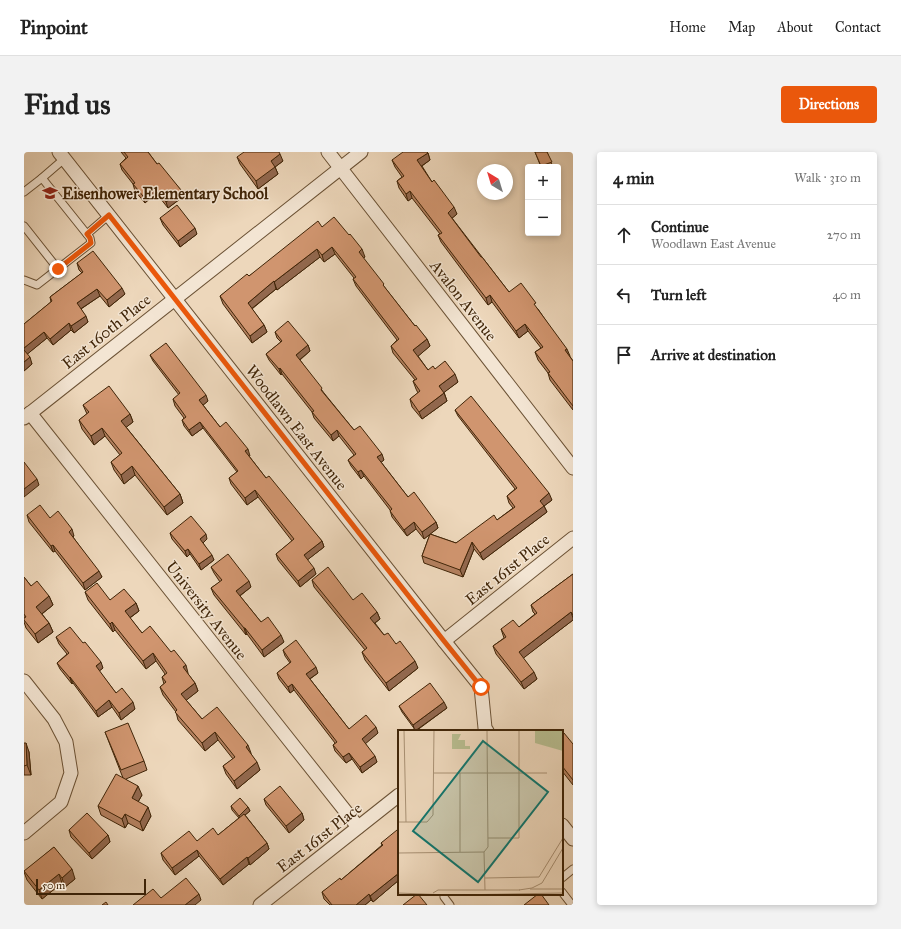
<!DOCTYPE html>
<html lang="en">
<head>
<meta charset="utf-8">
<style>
  body { margin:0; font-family:"IM FELL Great Primer",serif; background:#f2f2f2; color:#222 }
  .controls { position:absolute; right:12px; top:12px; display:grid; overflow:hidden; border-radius:4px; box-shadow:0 2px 6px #0003 }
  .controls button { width:36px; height:36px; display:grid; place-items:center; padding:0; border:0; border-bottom:1px solid #e0e0e0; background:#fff; color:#222; font:20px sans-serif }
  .compass { position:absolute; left:453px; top:12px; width:36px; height:36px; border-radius:50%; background:#fff; box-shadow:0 2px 6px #0003; rotate:322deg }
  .scale { position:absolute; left:12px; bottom:10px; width:110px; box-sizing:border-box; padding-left:4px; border:2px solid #402508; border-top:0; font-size:11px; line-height:14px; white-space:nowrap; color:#402508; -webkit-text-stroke:3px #f3e5d3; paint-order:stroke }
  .stop { position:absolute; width:12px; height:12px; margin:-9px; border:3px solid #ea580c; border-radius:50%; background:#fff }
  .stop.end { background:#ea580c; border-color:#fff; box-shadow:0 1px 4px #0008 }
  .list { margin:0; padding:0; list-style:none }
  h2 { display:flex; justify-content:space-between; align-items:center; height:52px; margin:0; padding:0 16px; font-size:17px }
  h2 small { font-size:13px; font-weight:400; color:#767676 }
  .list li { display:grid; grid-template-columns:26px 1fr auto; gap:12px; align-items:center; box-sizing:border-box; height:60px; padding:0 16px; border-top:1px solid #e0e0e0 }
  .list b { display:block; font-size:15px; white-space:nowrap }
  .list p { margin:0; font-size:13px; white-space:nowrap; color:#767676 }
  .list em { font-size:13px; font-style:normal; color:#767676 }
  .icon { flex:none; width:22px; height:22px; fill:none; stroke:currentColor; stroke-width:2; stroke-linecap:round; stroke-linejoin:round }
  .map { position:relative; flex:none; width:549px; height:753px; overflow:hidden; border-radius:4px }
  header { display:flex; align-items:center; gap:24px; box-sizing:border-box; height:56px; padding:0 20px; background:#fff; border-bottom:1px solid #e0e0e0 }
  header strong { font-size:19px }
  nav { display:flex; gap:22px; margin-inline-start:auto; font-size:14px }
  .intro { display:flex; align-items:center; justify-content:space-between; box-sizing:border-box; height:96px; padding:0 24px }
  h1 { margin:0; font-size:28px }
  .button { padding:10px 18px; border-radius:4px; background:#ea580c; color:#fff; font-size:14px; font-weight:700 }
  main { display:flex; gap:24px; padding:0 24px }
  aside { flex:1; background:#fff; border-radius:4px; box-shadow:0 2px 6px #0003 }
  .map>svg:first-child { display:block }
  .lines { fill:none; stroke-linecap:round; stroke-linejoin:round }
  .lane-casing { stroke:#6b5235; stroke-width:9 }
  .street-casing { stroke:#6b5235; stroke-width:15 }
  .lane { stroke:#f3e5d3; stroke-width:7 }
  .street { stroke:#f3e5d3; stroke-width:13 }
  .wall { fill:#b3805f; stroke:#402508 }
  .shaded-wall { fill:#92684e; stroke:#402508 }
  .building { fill:#d0956f; stroke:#402508 }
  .route { stroke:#ea580c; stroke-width:5 }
  .labels { text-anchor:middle; stroke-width:3; stroke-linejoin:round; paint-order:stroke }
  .poi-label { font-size:16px; font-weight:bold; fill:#402508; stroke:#f3e5d3; text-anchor:start }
  .street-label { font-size:16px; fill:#402508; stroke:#f3e5d3 }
  .inset-road { fill:none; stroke:#a89073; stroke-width:1 }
  .view { fill:#0f766e; fill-opacity:0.15; stroke:#0f766e; stroke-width:2 }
  .inset-edge { fill:none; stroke:#402508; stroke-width:2 }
</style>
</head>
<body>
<header>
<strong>Pinpoint</strong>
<nav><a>Home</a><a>Map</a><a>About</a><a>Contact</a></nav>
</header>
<div class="intro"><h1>Find us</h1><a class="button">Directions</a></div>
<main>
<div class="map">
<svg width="549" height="753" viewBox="0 0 549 753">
  <rect width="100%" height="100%" fill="#edd7bb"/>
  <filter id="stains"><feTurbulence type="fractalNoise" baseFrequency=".005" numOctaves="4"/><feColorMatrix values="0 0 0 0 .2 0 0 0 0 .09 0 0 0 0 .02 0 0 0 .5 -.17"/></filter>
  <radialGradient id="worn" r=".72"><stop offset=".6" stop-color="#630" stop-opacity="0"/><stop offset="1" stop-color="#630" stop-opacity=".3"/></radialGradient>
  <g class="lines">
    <g class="lane-casing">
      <g id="lane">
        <path d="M0,40L18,26"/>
        <path d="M0,74L34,117"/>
        <path d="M63,82L85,63"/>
        <path d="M0,128L13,133L67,91L66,86L18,26L40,7"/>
        <path d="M538,726L549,717"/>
        <path d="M538,740L548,753"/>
        <path d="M420,745L426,753"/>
      </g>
    </g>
    <g class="street-casing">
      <g id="street">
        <path d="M35,0L420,489L457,535L461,576L463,579"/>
        <path d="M304,0L549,316"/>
        <path d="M6,261L334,675"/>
        <path d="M0,266L337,0"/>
        <path d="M420,489L549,386"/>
        <path d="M0,529L30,567L42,590L47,621L37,650L0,681"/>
        <path d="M538,673L549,687"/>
        <path d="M236,753L375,643"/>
      </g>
    </g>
    <use href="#lane" class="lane"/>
    <use href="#street" class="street"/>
  </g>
  <g class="wall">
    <path d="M97,0H124L133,12L157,38L160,44L144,56L132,41L121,51L111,39L109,32L98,18L96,12L102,6Z"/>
    <path d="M511,0H523L529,15H517Z"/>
    <path d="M404,1L406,8L398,14L408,30L433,62L428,66L485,140L514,157L549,209V258L526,228L524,221L514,208L511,200L517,196L504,179L495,186L468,150L464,153L417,90L414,83L416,82L388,46L384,49L375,36L373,29L378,25L371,15L368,8Z"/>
    <path d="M213,5L259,9L251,15L254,22L234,37L216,12Z"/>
    <path d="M136,66L173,82L156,95L139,73Z"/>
    <path d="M298,75L341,105L339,106L362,137L391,174L403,187L406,194L394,204L404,218L411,217L434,230L420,240L423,249L398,267L388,255L386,247L394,241L392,237L389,229L391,228L369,201L367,194L373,188L332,134L329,127L330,126L311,102L300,110L296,105L253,138L252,137L228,157L240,173L243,180L228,191L199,152L196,144L225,124Z"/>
    <path d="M53,111L101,142L85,155L76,144L57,157L64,170L50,181L47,178L29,193L23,186L3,202L8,212L0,219V172L27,150L26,145L58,121L55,118Z"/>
    <path d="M251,180L284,193L286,199L276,208L300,241L330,278L360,308L357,310L384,345L412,370L414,376L406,382L432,391L473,368L489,356L485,351L483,344L491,337L434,264L431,258L528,348L520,354L523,360L459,408L450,397L439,425L400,411L398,404L406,382L400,387L392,377L383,384L368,365L366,358L340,324L337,327L327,314L324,308L330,303L315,284L309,289L290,266L288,260L258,222L257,223L245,208L242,202L257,190L253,186Z"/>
    <path d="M126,203L184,249L179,253L196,275L226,304H225L242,326L298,389L300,395L283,408L292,422L276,435L254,408L252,402L268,389L234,345L223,353L207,332L205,326L213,320L179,276L168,284L160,274L158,268L160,266L151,254L149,247L155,243L129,209Z"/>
    <path d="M59,253L106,262L109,270L102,275L156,342L159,351L143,363L111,323L100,332L90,318L87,310L96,303L81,284L70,293L58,277L55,268L63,262Z"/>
    <path d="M3,363L26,366L50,384L49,385L78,425L61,438L31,399L29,400L5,370Z"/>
    <path d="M146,381L183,387L179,391L190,408L177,418L166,402L163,405L148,387Z"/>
    <path d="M187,415L227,435L216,444L237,470L260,490L240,505L223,482L222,483L190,443L187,436L196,430L190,421Z"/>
    <path d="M549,422V468L499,506L513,527L500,537L472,502L469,494L480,486L477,477L495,475L511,462L509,460L507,453Z"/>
    <path d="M0,425L7,434L25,444L29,453L18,462L25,471L29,480L14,491L2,476L0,470Z"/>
    <path d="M288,428L353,460L356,467L351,471L360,483L372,492L394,516L365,539L341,508L338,500L341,498L290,435Z"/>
    <path d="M61,440L86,448L112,451L115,459L106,466L118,481L164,521V522L171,531L174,539L162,548L178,567L227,601V602L236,618L213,637L202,622L199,614L209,607L194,588L181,599L154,568L152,560L139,543L136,535L140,532L138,525L141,522L132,509L122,517L91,478L89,480L64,448Z"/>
    <path d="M32,485L79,516L75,519L92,541L111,557L97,568L88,555L74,565L49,531L48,532L36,517L33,511L43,502L35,492Z"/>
    <path d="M259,498L294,521L286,527L325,577L354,581L341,591L353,610L338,621L328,607L322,611L311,599L309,593L311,591L270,538L266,541L255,527L253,521L266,511L261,504Z"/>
    <path d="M375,554L423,556L392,579L378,560Z"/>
    <path d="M81,580L120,609L123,618L102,627L118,643L114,650L127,664L119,679L104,671L101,676L77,663L74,654L99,626Z"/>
    <path d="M538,583L549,592V633L538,619Z"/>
    <path d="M0,591L5,600L7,623H0Z"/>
    <path d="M240,647L278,661L280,668L265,681L242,653Z"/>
    <path d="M207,654L224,655L226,659L221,663L243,691L245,697L226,713L225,712L199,733L175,704L151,723L139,708L137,701L173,689L194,683L215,666L208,658Z"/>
    <path d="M45,678L84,683L86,690L68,707L47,685Z"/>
    <path d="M375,680V728L349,750L347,748L341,753H306L300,747L298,740L317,728L358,693L357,691Z"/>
    <path d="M30,695L51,727L41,735L38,731L18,747L3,728L0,720Z"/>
  </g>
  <g class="shaded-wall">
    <path d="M404,1L406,8L396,15L393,8Z"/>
    <path d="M256,2L259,9L251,15L254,22L234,37L232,29L247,9Z"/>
    <path d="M130,35L132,41L121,51L119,44Z"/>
    <path d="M157,38L160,44L144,56L142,50Z"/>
    <path d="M386,39L388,46L384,49L382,42Z"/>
    <path d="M430,55L433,62L426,68L424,61Z"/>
    <path d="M171,76L173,82L156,95L154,89Z"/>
    <path d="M308,95L311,102L300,110L298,103Z"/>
    <path d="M293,97L296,105L253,138L250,130Z"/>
    <path d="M338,97L341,105L337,108L335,100Z"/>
    <path d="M250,129L252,137L226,158L224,151Z"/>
    <path d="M98,136L101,142L85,155L83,148Z"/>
    <path d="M73,137L76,144L55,158L53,151Z"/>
    <path d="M466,143L468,150L464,153L462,146Z"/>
    <path d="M62,164L64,170L50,181L47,174Z"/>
    <path d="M45,171L47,178L29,193L26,187Z"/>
    <path d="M501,172L504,179L495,186L492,179Z"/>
    <path d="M240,173L243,180L228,191L226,184Z"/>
    <path d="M20,180L23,186L1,204L0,200V196Z"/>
    <path d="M403,187L406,194L392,206L389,198Z"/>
    <path d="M284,193L286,199L274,209L272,203Z"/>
    <path d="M543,197L546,204L544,205L541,198Z"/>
    <path d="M6,205L8,212L0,219V210Z"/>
    <path d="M256,216L258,222L257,223L255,217Z"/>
    <path d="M431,222L434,230L418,242L415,234Z"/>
    <path d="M420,241L423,249L398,267L395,260Z"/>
    <path d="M182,243L184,249L178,254L175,248Z"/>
    <path d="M106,262L109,270L100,277L97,269Z"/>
    <path d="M176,270L179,276L168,284L165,278Z"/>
    <path d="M78,276L81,284L70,293L67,284Z"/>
    <path d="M313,278L315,284L309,289L307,283Z"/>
    <path d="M224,297L226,304L224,305L221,299Z"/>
    <path d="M358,302L360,308L355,312L353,305Z"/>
    <path d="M108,314L111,323L100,332L97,323Z"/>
    <path d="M337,318L340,324L337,327L334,320Z"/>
    <path d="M13,327L15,333L0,345V337Z"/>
    <path d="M231,338L234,345L223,353L221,346Z"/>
    <path d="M525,341L528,348L520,354L523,360L459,408L456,401L516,349Z"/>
    <path d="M156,342L159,351L143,363L140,355Z"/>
    <path d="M390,370L392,377L383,384L380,378Z"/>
    <path d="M412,370L414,376L400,387L398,380Z"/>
    <path d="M48,377L50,384L47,386L45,380Z"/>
    <path d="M182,382L183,387L178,392L176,387Z"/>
    <path d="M298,389L300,395L282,409L280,403Z"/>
    <path d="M448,390L450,397L439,425L436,418Z"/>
    <path d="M29,393L31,399L29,400L27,394Z"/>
    <path d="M164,397L166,402L163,405L161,399Z"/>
    <path d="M188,403L190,408L177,418L175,412Z"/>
    <path d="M290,416L292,422L276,435L274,429Z"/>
    <path d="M75,419L78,425L61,438L59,431Z"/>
    <path d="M225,429L227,435L214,445L212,439Z"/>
    <path d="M25,444L29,453L15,464L12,455Z"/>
    <path d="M112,451L115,459L104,467L101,459Z"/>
    <path d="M353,460L356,467L348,473L346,466Z"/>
    <path d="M547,460L549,466V468L497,508L495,500Z"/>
    <path d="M88,470L91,478L89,480L86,472Z"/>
    <path d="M25,471L29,480L14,491L11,482Z"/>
    <path d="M220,476H221L223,482L222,483Z"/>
    <path d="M257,483L260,490L240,505L238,498Z"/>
    <path d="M129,501L132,509L122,517L119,509Z"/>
    <path d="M391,509L394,516L365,539L362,531Z"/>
    <path d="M77,510L79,516L74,520L72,514Z"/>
    <path d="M162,513L164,521L162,523L159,515Z"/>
    <path d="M292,515L294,521L284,528L282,522Z"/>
    <path d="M510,520L513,527L500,537L497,530Z"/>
    <path d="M46,525L49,531L48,532L46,526Z"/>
    <path d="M171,531L174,539L160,550L157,542Z"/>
    <path d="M268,532L270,538L266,541L264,535Z"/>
    <path d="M85,548L88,555L74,565L72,559Z"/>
    <path d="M109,550L111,557L97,568L95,561Z"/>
    <path d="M420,550L423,556L391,579L389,573Z"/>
    <path d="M352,575L354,581L340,593L338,587Z"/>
    <path d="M191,580L194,588L181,599L178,591Z"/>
    <path d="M2,591L5,600L7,623L3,613Z"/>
    <path d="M224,593L227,601L225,603L222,595Z"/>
    <path d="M325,601L328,607L322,611L319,605Z"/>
    <path d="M351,604L353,610L338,621L336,615Z"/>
    <path d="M233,610L236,618L213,637L210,629Z"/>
    <path d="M114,634L118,643L111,655L108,646Z"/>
    <path d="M124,655L127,664L119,679L116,670Z"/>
    <path d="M224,655L226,659L216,667L215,664Z"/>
    <path d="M278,661L280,668L265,681L262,674Z"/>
    <path d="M101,662L104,671L101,676L98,667Z"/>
    <path d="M84,683L86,690L68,707L65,701Z"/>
    <path d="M243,691L245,697L226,713L224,706Z"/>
    <path d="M173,698L175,704L151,723L148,716Z"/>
    <path d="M223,705L225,712L199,733L196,727Z"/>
    <path d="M48,717L51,727L41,735L38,726Z"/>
    <path d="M375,721V728L349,750L346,744Z"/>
    <path d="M35,722L38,731L18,747L15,738Z"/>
    <path d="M175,742L177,748L171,753H161Z"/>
    <path d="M345,742L347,748L341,753H332Z"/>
  </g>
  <g class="building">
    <path d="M100,0H124L133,12L135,11L157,38L142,50L130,35L119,44L109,32L111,31L96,12L104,5Z"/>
    <path d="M220,0H255L256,2L247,9L251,15L232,29L213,5Z"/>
    <path d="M379,0H403L404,1L393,8L408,30L410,28L430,55L424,61L457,105H458L485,140L497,131L512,151L510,152L543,197L541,198L549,209V254L524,221L526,220L511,200L519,195L501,172L492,179L466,143L462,146L414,83L418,81L386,39L382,42L373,29L380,24L368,8Z"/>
    <path d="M511,0H523L528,10L517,14Z"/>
    <path d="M153,53L171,76L154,89L136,66Z"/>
    <path d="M310,65L325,83L326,82L338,97L335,100L360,132L359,133L391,174L392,173L403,187L389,198L404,218L409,214L411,217L421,209L431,222L415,234L420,241L395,260L386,247L396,239L389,229L393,227L367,194L375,187L329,127L332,125L308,95L298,103L293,97L250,130V129L224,151L240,173L226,184L196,144L223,122L225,124L294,69L298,75Z"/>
    <path d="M69,99L98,136L83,148L73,137L53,151L62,164L47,174L45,171L26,187L20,180L0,196V172L28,149L26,145L59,120L53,111Z"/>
    <path d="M264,169L284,193L272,203L298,236L297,238L330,278L336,274L358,302L353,305L384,345L390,340L412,370L398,380L390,370L380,378L366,359L368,357L337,318L334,320L324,308L332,302L313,278L307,283L288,260L290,259L256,216L255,217L242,202L258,189L251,180Z"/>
    <path d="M142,191L182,243L175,248L196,275L202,270L224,297L221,299L242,326L245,324L298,389L280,403L290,416L274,429L252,402L270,387L231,338L221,346L205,326L214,319L176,270L165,278L158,268L162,265L149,247L156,241L126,203Z"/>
    <path d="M0,198L6,205L0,210Z"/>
    <path d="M85,234L106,262L97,269L156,342L140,355L108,314L97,323L87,310L98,301L78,276L67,284L55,268L65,260L59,253Z"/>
    <path d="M447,244L525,341L516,349L520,354L456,401L448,390L436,418L398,404L406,382L432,391L470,363L473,368L491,355L483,344L493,336L431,258Z"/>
    <path d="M0,310L13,327L0,337Z"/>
    <path d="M16,353L26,366L34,359L48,377L45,380L75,419L59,431L29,393L27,394L3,363Z"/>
    <path d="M167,364L182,382L176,387L188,403L175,412L164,397L161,399L146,381Z"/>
    <path d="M204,402L225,429L212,439L237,470L244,465L257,483L238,498L221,476H220L187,436L198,428L187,415Z"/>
    <path d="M304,415L329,448L338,441L353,460L346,466L360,483L364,481L372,492L376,489L391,509L362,531L338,500L343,496L288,428Z"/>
    <path d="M549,422V463L547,460L495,500L510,520L497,530L469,494L482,485L477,477L489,468L495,475L513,461L507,453Z"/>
    <path d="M0,425L7,434L13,429L25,444L12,455L25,471L11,482L0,468V466L2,465L0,462Z"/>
    <path d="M73,431L86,448L100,437L112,451L101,459L118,481L126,474L147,500L150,498L162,513L159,515L171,531L157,542L178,567L193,555L224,593L222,595L233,610L210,629L199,614L211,605L191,580L178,591L151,560L153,558L136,535L142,530L138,525L143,521L129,501L119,509L88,470L86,472L61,440Z"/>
    <path d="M46,475L59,491L61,490L77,510L72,514L92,541L98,536L109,550L95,561L85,548L72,559L46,525V526L33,511L45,501L32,485Z"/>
    <path d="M272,488L292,515L282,522L325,577L342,563L352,575L338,587L351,604L336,615L325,601L319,605L309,593L313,590L268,532L264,535L253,521L267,510L259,498Z"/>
    <path d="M406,531L420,550L389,573L375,554Z"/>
    <path d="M104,571L120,609L97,618L81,580Z"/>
    <path d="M540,581L549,592V628L538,614V583Z"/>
    <path d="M0,591H2L3,613L0,614Z"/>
    <path d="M92,622L114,634L108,646L124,655L116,670L101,662L98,667L74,654Z"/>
    <path d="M256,634L278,661L262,674L240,647Z"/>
    <path d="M216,646L224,655L215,664L207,654Z"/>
    <path d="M63,661L84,683L65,701L45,678Z"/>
    <path d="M220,662L243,691L224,706L223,705L196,727L173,698L148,716L137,701L165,679L173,689L189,676L194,683Z"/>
    <path d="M373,678L375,680V721L346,744L345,742L332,753H308L298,740L316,726L317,728L359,693L357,691Z"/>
    <path d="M30,695L48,717L38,726L35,722L15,738L0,719Z"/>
    <path d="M162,726L175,742L161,753H109L129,737L137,746Z"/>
    <path d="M393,742H394L403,753H379Z"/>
    <path d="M514,742H517L525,753H500Z"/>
    <path d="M82,750L84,753H78Z"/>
  </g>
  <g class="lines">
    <path class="route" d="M34,117L67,91L66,86L63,82L85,63L420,489L457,535"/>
  </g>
  <defs>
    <g id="school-bare" transform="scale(1.2)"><path d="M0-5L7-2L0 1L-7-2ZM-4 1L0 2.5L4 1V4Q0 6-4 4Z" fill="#8f2418" stroke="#f3e5d3" stroke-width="2.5" paint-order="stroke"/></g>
  </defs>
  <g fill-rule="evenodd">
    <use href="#school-bare" x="26" y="41"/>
  </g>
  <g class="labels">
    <g class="poi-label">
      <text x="38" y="47">Eisenhower Elementary School</text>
    </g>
    <g class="street-label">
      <text transform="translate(440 148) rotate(52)" y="6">Avalon Avenue</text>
      <text transform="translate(82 179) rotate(-39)" y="6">East 160th Place</text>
      <text transform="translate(273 275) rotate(52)" y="6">Woodlawn East Avenue</text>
      <text transform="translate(483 417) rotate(-39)" y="6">East 161st Place</text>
      <text transform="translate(183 458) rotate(52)" y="6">University Avenue</text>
      <text transform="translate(295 685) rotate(-38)" y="6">East 161st Place</text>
    </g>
  </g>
  <g transform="translate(374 578)">
    <rect width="165" height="165" fill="#edd7bb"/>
    <path d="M137,0H165V21L137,13ZM54,4H63L60,10H67V16H72V19H54Z" fill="#b8be91"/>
    <path class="inset-road" d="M6,0L8,92M36,43H149M62,43V122M0,92H29L35,85L36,0M90,108H121V0M0,123L86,122M87,148L141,147L165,108M132,159H165M87,160L86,122L90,117L89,0M121,160L134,158L144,153L165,118M0,163L51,165M35,163L40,160H122M56,165L165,163"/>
    <path class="view" d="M85,11L150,62L80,152L15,101Z"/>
    <rect width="165" height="165" class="inset-edge"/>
  </g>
  <rect width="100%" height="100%" filter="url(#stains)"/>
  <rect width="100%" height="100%" fill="url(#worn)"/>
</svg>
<div class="controls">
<button>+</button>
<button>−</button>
</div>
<svg class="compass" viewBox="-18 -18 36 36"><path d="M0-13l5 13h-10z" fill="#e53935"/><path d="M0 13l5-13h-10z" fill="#767676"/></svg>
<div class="scale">50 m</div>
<div class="stop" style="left:457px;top:535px"></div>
<div class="stop end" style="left:34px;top:117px"></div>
</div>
<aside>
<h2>4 min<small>Walk · 310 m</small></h2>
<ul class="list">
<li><svg class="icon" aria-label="ahead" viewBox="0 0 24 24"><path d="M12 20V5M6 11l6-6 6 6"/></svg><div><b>Continue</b><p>Woodlawn East Avenue</p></div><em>270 m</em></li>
<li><svg class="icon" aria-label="left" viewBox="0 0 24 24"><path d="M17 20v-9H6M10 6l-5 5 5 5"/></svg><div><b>Turn left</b></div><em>40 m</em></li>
<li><svg class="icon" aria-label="arrive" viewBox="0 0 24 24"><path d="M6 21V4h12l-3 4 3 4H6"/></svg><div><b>Arrive at destination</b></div></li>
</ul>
</aside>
</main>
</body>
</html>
